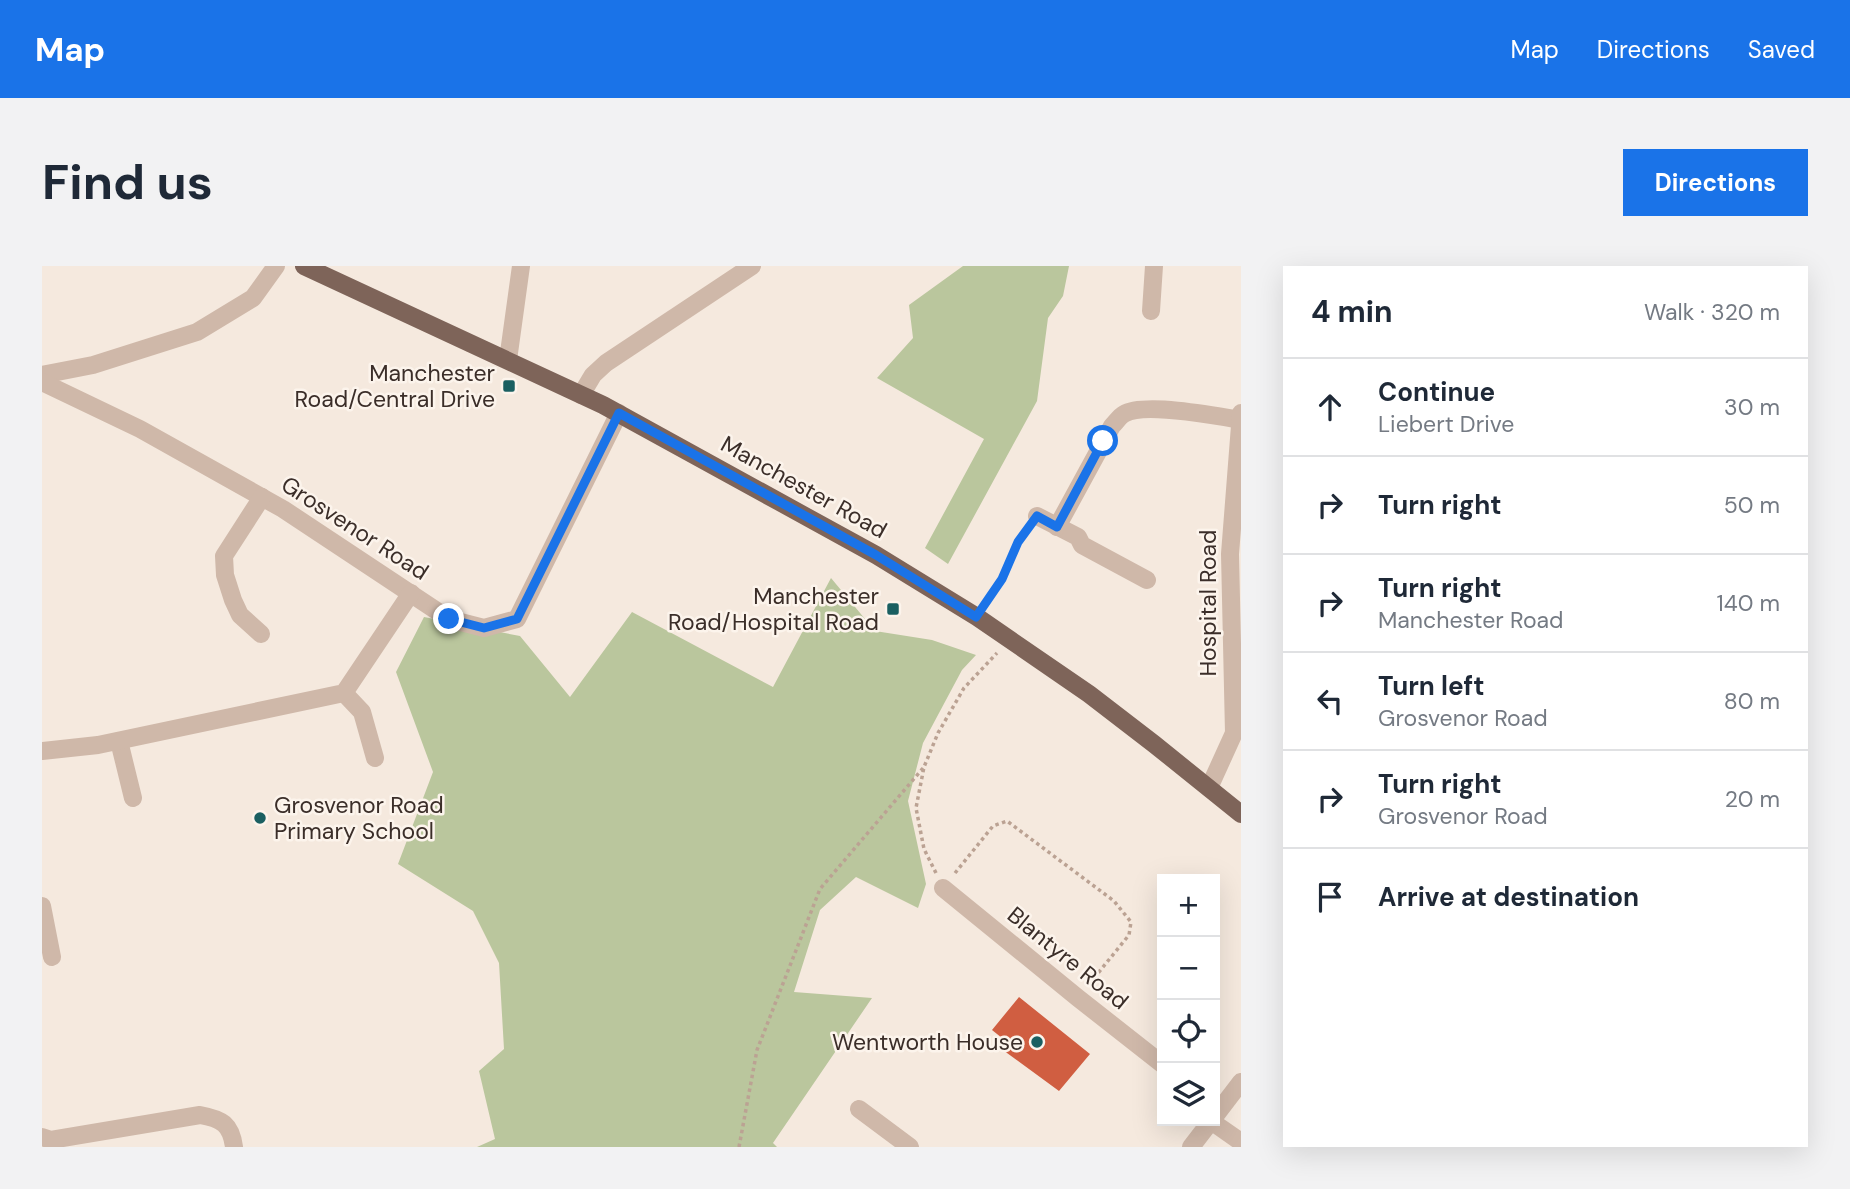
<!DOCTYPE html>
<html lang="en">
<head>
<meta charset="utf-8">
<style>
  body { margin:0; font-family:"DM Sans",sans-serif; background:#f2f2f3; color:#1f2937 }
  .controls { position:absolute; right:21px; bottom:21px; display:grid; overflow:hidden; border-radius:0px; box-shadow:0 7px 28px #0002 }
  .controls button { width:63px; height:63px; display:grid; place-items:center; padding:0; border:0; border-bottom:2px solid #e0e1e3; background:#fff; color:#1f2937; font:35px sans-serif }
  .stop { position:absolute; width:21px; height:21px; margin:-16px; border:5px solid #1a73e8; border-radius:50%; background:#fff }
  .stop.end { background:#1a73e8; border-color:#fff; box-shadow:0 2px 7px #0008 }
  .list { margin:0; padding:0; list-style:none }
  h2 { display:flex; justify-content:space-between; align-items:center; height:91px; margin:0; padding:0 28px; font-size:30px }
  h2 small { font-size:23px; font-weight:400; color:#747a83 }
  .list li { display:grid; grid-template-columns:46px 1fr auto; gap:21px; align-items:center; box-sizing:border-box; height:98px; padding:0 28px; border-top:2px solid #e0e1e3 }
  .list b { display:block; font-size:26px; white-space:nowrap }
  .list p { margin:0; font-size:23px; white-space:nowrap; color:#747a83 }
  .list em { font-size:23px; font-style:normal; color:#747a83 }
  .icon { flex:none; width:38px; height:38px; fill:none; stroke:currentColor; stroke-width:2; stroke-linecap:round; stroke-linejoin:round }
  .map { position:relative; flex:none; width:1199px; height:881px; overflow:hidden; border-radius:0px }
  header { display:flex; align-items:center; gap:42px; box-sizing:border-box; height:98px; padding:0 35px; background:#1a73e8; color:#fff }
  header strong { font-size:33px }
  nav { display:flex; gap:38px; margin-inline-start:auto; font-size:24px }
  .intro { display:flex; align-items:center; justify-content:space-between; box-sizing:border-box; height:168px; padding:0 42px }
  h1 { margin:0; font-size:49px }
  .button { padding:18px 32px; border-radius:0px; background:#1a73e8; color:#fff; font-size:24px; font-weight:700 }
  main { display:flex; gap:42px; padding:0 42px }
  aside { flex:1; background:#fff; border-radius:0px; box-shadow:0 7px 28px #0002 }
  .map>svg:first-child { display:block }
  .green { fill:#bac69d }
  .building { fill:#d05e41 }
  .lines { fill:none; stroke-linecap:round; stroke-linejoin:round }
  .path { stroke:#bba293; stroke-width:3.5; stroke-dasharray:3.5 3.5; stroke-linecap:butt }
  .minor { stroke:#cfb8a9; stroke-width:18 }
  .major { stroke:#7e6459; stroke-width:18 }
  .route { stroke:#1a73e8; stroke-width:9 }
  .poi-dot { fill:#1a5f61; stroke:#fcf4ec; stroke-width:2.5 }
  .labels { text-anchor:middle; stroke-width:5; stroke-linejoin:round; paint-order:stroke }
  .poi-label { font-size:23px; fill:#3b2e29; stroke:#fcf4ec; text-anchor:end }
  .street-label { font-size:23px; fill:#3b2e29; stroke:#fcf4ec }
</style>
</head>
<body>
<header>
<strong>Map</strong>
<nav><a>Map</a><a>Directions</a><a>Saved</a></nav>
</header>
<div class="intro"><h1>Find us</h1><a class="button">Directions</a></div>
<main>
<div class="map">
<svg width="1199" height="881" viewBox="0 0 1199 881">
  <rect width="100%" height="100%" fill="#f5e9de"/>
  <g class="green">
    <path d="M921,0H1027L1021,30L1006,52L995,135L906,298L883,282L942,173L835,112L871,72L867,39Z"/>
    <path d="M789,312L833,365L890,374L934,389L920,404L881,477L866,535L884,618L876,642L814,611L778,644L752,726L830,732L731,877L735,881H435L453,873L437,805L462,783L457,697L431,645L356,598L391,506L354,406L382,351L478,370L528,431L590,346L731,421Z"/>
  </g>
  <path class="building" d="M977,731L1048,788L1017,825L954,779L960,772L950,764Z"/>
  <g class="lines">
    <g class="path">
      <path d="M945,335L960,313L976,276L985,263"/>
      <path d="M894,607L882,583L874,542L882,501L896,467L922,422L955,387"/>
      <path d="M913,607L951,560L965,555L1072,635L1089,656L1087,669L1048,717"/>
      <path d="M697,881L715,784L778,623L882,501"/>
    </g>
    <g class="minor">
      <path d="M1109,45L1112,0"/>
      <path d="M466,94L479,0"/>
      <path d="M0,109L51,99L155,66L211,32L234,0"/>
      <path d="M0,116L98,163L241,243L407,353L442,362L475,353L577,147"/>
      <path d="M539,129L551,109L564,97L710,0"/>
      <path d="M995,250L1036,271L1040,279L1105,314"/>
      <path d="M1015,261L1070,160C1074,156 1078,150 1082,148C1101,136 1176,150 1199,154"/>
      <path d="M219,368L198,349L191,334L183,309L182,290L220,231"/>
      <path d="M302,427L320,446L333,492"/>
      <path d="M77,475L91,532"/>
      <path d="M0,485L56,479L302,427L369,327"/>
      <path d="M1167,522L1192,467L1188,288L1199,147"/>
      <path d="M901,622L1036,732L1120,798"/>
      <path d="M0,640L10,691"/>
      <path d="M817,843L868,881"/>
      <path d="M1173,850L1199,816"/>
      <path d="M1169,855L1199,876"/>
      <path d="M0,871L9,874L158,849C180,853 189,858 192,881"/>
      <path d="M1149,881L1169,855"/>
    </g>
    <path class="major" d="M262,0L561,139L834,289L935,351L1047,428L1112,478L1199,548"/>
  </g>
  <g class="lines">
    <path class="route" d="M407,353L442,362L475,353L577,147L834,289L934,351L960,313L976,276L995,250L1015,261L1061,175"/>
  </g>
  <g class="poi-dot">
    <rect x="460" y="113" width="14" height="14" rx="3.5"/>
    <rect x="844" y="336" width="14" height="14" rx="3.5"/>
    <circle cx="218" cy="552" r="7"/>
    <circle cx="995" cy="776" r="7"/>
  </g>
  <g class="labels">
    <g class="poi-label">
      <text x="453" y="115">Manchester<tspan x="453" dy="26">Road/Central Drive</tspan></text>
      <text x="837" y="338">Manchester<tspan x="837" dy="26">Road/Hospital Road</tspan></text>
      <text x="232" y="547" text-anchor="start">Grosvenor Road<tspan x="232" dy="26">Primary School</tspan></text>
      <text x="981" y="784">Wentworth House</text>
    </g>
    <g class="street-label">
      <text transform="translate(762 221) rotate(29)" y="8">Manchester Road</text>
      <text transform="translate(313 262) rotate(33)" y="8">Grosvenor Road</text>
      <text transform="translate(1166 337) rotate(-90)" y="8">Hospital Road</text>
      <text transform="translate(1026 692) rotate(39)" y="8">Blantyre Road</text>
    </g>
  </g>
</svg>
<div class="controls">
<button>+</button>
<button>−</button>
<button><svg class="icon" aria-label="locate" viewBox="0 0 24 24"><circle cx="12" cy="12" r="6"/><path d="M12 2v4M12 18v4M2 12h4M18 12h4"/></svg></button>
<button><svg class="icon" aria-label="layers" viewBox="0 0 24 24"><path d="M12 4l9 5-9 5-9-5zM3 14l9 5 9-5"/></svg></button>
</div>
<div class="stop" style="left:1061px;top:175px"></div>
<div class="stop end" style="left:407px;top:353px"></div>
</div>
<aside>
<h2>4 min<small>Walk · 320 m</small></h2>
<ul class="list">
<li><svg class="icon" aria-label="ahead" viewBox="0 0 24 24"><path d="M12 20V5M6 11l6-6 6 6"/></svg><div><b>Continue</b><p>Liebert Drive</p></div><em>30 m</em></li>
<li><svg class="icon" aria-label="right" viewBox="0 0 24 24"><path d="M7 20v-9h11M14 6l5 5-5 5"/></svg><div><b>Turn right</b></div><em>50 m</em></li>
<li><svg class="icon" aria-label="right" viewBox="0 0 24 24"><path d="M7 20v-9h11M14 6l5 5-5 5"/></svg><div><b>Turn right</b><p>Manchester Road</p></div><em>140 m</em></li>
<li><svg class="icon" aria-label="left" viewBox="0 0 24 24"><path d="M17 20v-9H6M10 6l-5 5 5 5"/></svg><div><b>Turn left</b><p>Grosvenor Road</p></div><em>80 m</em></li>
<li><svg class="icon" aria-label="right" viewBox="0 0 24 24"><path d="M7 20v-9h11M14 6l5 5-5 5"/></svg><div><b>Turn right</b><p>Grosvenor Road</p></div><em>20 m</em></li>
<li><svg class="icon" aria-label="arrive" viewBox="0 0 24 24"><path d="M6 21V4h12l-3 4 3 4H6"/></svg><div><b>Arrive at destination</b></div></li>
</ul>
</aside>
</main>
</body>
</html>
